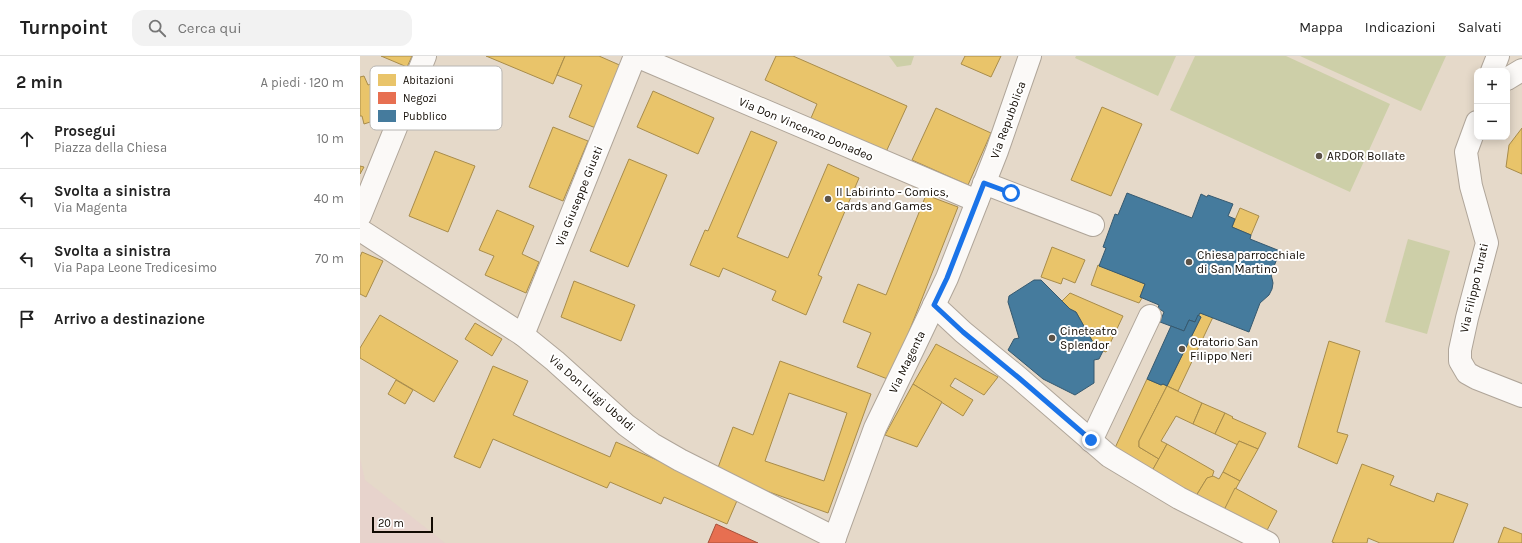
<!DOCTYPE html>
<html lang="it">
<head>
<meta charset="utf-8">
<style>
  body { margin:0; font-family:Karla,sans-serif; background:#f2f2f2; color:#222 }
  .controls { position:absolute; right:12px; top:12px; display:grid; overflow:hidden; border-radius:8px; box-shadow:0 2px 10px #0003 }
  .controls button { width:36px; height:36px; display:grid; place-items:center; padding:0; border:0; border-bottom:1px solid #e0e0e0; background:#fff; color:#222; font:20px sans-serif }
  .scale { position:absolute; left:12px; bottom:10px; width:61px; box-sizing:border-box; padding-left:4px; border:2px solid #120b03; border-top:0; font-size:11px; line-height:14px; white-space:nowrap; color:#120b03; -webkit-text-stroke:3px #fff; paint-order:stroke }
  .stop { position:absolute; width:12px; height:12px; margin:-9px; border:3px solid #1a73e8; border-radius:50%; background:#fff }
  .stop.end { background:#1a73e8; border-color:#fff; box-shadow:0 1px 4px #0008 }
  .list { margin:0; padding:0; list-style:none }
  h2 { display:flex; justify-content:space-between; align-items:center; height:52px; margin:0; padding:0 16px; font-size:17px }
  h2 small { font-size:13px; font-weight:400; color:#767676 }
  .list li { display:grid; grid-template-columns:26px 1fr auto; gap:12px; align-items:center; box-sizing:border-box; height:60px; padding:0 16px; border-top:1px solid #e0e0e0 }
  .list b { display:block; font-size:15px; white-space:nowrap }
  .list p { margin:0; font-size:13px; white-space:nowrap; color:#767676 }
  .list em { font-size:13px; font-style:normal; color:#767676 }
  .icon { flex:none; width:22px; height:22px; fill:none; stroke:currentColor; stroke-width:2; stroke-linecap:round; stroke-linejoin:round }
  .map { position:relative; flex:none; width:1162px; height:487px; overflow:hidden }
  header { display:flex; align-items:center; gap:24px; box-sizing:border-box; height:56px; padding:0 20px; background:#fff; border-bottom:1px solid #e0e0e0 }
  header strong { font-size:19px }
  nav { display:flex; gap:22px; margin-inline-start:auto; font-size:14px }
  .search { width:280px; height:36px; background:#f2f2f2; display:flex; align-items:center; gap:10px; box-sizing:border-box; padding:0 14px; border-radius:12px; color:#767676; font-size:15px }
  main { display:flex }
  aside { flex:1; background:#fff }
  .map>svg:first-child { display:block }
  .medical { fill:#e7d3cc }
  .green { fill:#cdcfa8 }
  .homes { fill:#e9c46a; stroke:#a88c4b; fill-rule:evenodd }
  .shops { fill:#e76f51; stroke:#a7513a }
  .public { fill:#457b9d; stroke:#36596f }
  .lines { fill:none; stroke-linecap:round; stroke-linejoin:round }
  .minor-casing { stroke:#afa599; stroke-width:24 }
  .minor { stroke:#fbf9f7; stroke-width:22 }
  .route { stroke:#1a73e8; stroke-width:5 }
  .poi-dot { fill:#5c5348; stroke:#fff; stroke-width:1.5 }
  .labels { text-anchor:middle; stroke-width:4; stroke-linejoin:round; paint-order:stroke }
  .street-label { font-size:12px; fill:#120b03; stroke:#fff }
  .poi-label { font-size:12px; fill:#120b03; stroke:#fff; text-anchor:start }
  .key { fill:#fff; stroke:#b8b6b3; stroke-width:1 }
  .key-label { font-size:11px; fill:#120b03 }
</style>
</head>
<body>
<header>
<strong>Turnpoint</strong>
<div class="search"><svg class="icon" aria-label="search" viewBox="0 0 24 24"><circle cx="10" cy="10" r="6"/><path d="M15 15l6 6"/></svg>Cerca qui</div>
<nav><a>Mappa</a><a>Indicazioni</a><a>Salvati</a></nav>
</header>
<main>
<aside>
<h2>2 min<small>A piedi · 120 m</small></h2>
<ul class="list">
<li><svg class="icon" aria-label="ahead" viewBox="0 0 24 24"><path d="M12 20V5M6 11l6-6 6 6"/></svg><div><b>Prosegui</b><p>Piazza della Chiesa</p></div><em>10 m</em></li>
<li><svg class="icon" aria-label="left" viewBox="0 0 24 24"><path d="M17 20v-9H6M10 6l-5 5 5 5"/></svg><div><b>Svolta a sinistra</b><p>Via Magenta</p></div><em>40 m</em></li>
<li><svg class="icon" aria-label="left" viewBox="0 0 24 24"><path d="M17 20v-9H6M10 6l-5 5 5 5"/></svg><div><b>Svolta a sinistra</b><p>Via Papa Leone Tredicesimo</p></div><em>70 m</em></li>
<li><svg class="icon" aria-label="arrive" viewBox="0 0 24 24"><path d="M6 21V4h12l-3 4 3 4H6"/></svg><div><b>Arrivo a destinazione</b></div></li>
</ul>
</aside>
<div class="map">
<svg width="1162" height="487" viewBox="0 0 1162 487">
  <rect width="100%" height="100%" fill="#e5d9c9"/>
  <path class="medical" d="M0,402L5,424L85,487H0Z"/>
  <g class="green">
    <path d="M529,0H554L551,9L537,11Z"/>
    <path d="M716,0H816L798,40L715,2Z"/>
    <path d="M835,0H926L1030,48L990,136L810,54Z"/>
    <path d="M940,0H1086L1061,55Z"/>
    <path d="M1048,183L1090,195L1067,278L1025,266Z"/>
  </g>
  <g class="homes">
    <path d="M21,0H52L47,11Z"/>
    <path d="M126,0H205L193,28Z"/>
    <path d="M205,0H239L264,11L238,73L209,61L222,29L197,19Z"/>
    <path d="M416,0H433L547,50L526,96L451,62L457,48L405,24Z"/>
    <path d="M605,0H641L631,21L601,8Z"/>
    <path d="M4,20L8,29L20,25L32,59L4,68L2,60H0V21Z"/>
    <path d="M293,35L354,62L338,98L277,71Z"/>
    <path d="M742,51L782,68L751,140L711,124Z"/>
    <path d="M576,52L631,77L608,129L552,104Z"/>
    <path d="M193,71L228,85L203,145L169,131Z"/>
    <path d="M1162,72V118L1146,111L1149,89Z"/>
    <path d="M391,75L417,86L377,181L428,202L468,108L499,122L458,219L462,221L446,259L412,244L416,235L363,212L359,221L330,209L345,174L348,175Z"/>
    <path d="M75,95L115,110L88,176L49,160Z"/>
    <path d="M269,103L307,119L268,211L230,195Z"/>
    <path d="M0,110L4,111L0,118Z"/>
    <path d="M566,139L598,151L530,324L497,311L511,277L483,266L498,228L526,239Z"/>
    <path d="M880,152L899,160L891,179L872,171Z"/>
    <path d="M137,154L174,170L162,198L179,206L166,237L125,219L134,200L119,194Z"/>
    <path d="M692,191L725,204L715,227L703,222L701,228L681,221Z"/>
    <path d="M2,196L23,205L6,241L0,238V201Z"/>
    <path d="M738,209L785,228L780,241L782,242L779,247L731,229Z"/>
    <path d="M214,225L275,249L261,285L201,261Z"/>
    <path d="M710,237L763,260L746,296L743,295L744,293L734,288L716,256L710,253L702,245Z"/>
    <path d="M840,257L853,261L818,335L807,330L841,261L838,259Z"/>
    <path d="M20,259L98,305L74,346L0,302V292Z"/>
    <path d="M115,267L142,283L132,300L105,283Z"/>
    <path d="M969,285L1000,295L977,376L988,379L977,408L938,391Z"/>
    <path d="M576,288L638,321L624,339L595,322L590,330L613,344L603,360L553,328Z"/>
    <path d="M420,305L511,338L468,457L356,417L373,371L393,379ZM429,337L487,357L464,425L405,405Z"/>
    <path d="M133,310L168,325L153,359L250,401L256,386L379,440L367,468L304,441L301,448L250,426L247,432L133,383L120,412L94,401Z"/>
    <path d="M787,323L801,329L803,328L807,330L779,385V391L799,403L792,415L754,394Z"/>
    <path d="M36,324L53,334L45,348L28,338Z"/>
    <path d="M553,328L582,346L557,391L525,379Z"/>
    <path d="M807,330L842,347L833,368L816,360L801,385L807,388L799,403L779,391V385Z"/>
    <path d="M842,347L865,357L855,378L833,368Z"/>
    <path d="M865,357L873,361L872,362L906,377L898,393L879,385L878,389L855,378Z"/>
    <path d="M879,385L898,393L880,425L863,416Z"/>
    <path d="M807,388L854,415L852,421L847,422L836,440L792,415Z"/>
    <path d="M1002,408L1034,420L1030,429L1074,446L1077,437L1108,448L1093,487H1020L1008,482L1007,487H975L972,486Z"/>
    <path d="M863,416L880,425L863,456L836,440L847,422L853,420L859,423Z"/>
    <path d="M875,432L917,455L904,480L863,456Z"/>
    <path d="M1144,471L1162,478V487H1138Z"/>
  </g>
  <path class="shops" d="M356,468L398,487H348Z"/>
  <g class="public">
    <path d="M767,137L832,162L841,138L847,141L848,139L873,148L868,160L875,163L872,171L891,179L890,183L920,195L911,218L913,227L912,233L909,239L900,247L889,276L840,257L835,266L829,264L824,275L800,266L804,256L798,252L799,249L780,241L785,228L739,210L746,192L743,191L755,158L758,159Z"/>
    <path d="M674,224H681L710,253L716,256L734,288L744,293L739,303L734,304V327L715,339L683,323L648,294L654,283L659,282L648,246L649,240Z"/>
    <path d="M838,259L841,261L807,330L803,328L801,329L787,323L811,270L824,275L829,264L835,266Z"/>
  </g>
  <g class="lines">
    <g class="minor-casing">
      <g id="minor">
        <path d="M276,0L617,145"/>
        <path d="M1132,15L1138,0"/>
        <path d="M1147,23L1162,14"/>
        <path d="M1117,66L1106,96L1111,130L1127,187L1107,262L1100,294V305L1107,317L1116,322L1162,340"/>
        <path d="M624,127L733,169"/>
        <path d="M0,160L65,0"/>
        <path d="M0,174L163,279L195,305L266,369L292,388L320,404L475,482"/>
        <path d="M574,249L603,276L659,322L749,400L819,442L908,487"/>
        <path d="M163,279L275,0"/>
        <path d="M731,385L790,260"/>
        <path d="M473,487L515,372L556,287L587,222L637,95L670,0"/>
      </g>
    </g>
    <use href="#minor" class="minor"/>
  </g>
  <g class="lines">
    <path class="route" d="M651,137L624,127L587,222L574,249L603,276L659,322L731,384"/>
  </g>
  <g class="poi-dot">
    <circle cx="959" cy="100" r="4"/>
    <circle cx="468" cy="143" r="4"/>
    <circle cx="829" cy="206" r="4"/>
    <circle cx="692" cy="282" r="4"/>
    <circle cx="822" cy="293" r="4"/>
  </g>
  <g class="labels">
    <g class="street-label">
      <text transform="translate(648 64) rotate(-70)" y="4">Via Repubblica</text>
      <text transform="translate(446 73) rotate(23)" y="4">Via Don Vincenzo Donadeo</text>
      <text transform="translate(219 140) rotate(-68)" y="4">Via Giuseppe Giusti</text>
      <text transform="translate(1114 232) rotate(-77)" y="4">Via Filippo Turati</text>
      <text transform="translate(547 306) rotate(-64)" y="4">Via Magenta</text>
      <text transform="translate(232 337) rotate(41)" y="4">Via Don Luigi Uboldi</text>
    </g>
    <g class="poi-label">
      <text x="967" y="104">ARDOR Bollate</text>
      <text x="476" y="140">Il Labirinto - Comics,<tspan x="476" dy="14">Cards and Games</tspan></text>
      <text x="837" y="203">Chiesa parrocchiale<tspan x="837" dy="14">di San Martino</tspan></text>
      <text x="700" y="279">Cineteatro<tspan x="700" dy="14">Splendor</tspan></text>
      <text x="830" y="290">Oratorio San<tspan x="830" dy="14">Filippo Neri</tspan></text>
    </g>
  </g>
  <rect x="10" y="10" width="132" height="64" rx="6" class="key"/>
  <rect x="18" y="18" width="18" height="12" fill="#e9c46a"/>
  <rect x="18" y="36" width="18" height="12" fill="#e76f51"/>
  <rect x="18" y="54" width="18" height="12" fill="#457b9d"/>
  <g class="key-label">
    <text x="43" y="28">Abitazioni</text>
    <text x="43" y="46">Negozi</text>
    <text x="43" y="64">Pubblico</text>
  </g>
</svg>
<div class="controls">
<button>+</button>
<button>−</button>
</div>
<div class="scale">20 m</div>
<div class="stop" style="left:651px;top:137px"></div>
<div class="stop end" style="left:731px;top:384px"></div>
</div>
</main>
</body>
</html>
